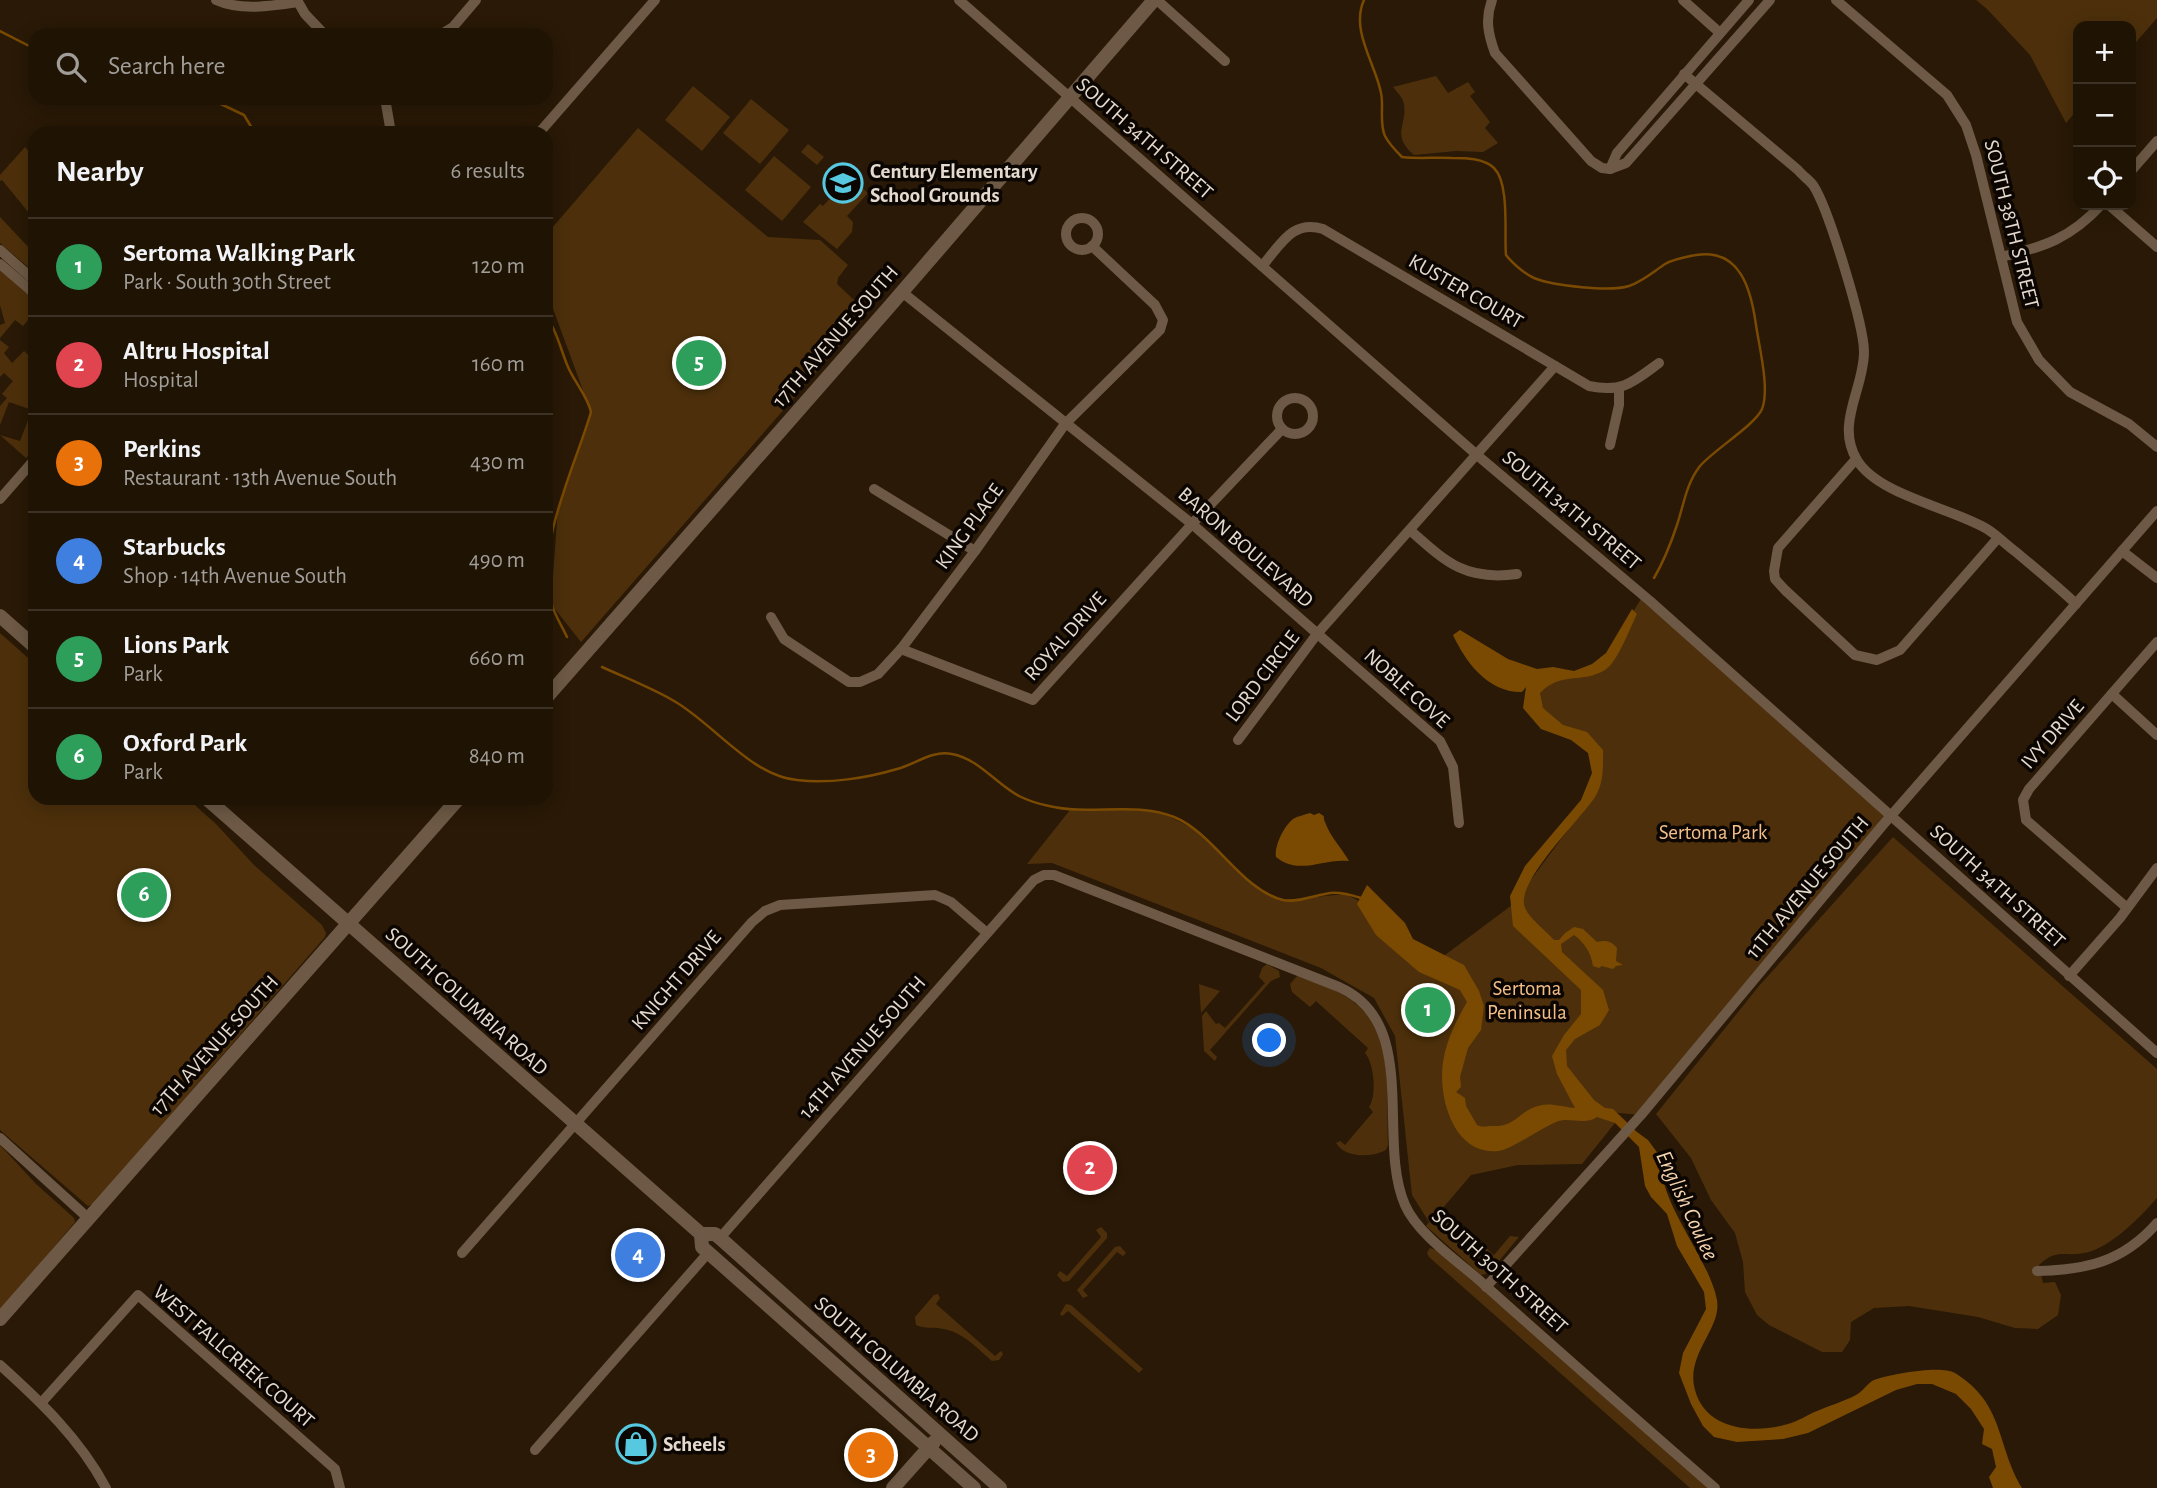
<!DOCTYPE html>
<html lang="en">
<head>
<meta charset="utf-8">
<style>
  body { margin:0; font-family:"Alegreya Sans",sans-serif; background:#271c0e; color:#f1f3f6 }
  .controls { position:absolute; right:21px; top:21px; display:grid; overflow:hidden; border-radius:14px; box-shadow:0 4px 18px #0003 }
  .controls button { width:63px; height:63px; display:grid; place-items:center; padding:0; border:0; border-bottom:2px solid #3c3226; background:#1f1304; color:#f1f3f6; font:35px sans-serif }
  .you { position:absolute; left:1270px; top:1041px; width:24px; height:24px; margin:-18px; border:5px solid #fff; border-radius:50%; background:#1a73e8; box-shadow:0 0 0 10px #1a73e833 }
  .badge { display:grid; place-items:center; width:46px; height:46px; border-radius:50%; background:#db2777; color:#fff; font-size:23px; font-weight:700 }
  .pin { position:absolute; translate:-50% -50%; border:4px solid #fff; box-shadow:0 2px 7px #0006 }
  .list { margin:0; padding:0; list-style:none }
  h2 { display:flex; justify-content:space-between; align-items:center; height:91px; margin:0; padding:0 28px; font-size:30px }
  h2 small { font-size:23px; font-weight:400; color:#a19e9a }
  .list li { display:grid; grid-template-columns:46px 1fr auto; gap:21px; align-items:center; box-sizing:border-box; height:98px; padding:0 28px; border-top:2px solid #3c3226 }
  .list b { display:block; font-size:26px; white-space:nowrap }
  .list p { margin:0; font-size:23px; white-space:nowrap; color:#a19e9a }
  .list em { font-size:23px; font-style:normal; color:#a19e9a }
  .icon { flex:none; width:38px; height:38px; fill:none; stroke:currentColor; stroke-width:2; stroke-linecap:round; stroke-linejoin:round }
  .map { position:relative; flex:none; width:2157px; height:1488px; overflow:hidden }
  .search { position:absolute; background:#1f1304; box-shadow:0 4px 18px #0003; left:28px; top:28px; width:525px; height:77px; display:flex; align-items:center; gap:18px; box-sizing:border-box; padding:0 24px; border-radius:21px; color:#a19e9a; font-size:26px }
  .panel { position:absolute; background:#1f1304; box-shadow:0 4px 18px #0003; left:28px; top:126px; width:525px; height:679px; border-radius:21px }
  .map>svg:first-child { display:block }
  .green { fill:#4d300b }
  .water { fill:#7a4a02 }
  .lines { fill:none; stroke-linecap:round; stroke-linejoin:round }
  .stream { stroke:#7a4a02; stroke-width:2.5 }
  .street { stroke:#6d5945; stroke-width:10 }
  .secondary { stroke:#6d5945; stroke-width:14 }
  .labels { text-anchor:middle; stroke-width:7; stroke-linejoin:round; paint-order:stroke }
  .street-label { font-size:21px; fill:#e5dacf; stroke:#0c0602 }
  .poi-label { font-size:21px; font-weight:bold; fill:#e5dacf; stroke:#0c0602; text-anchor:start }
  .park-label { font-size:21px; fill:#f3bf88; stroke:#0c0602 }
  .water-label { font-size:23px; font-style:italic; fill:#f5d2ae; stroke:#0c0602 }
</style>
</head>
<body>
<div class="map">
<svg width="2157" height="1488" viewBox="0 0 2157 1488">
  <rect width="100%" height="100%" fill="#291906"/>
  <g class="green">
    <path d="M1976,0H2157V18L2131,48V26H2078V109L2066,123L2030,55L1987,9Z"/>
    <path d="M1436,76L1448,93L1468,82L1475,92L1470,96L1490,122L1485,128L1498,143L1483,152L1456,151L1414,155C1389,134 1410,122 1403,101C1402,97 1396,91 1393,87Z"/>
    <path d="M693,86L730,117L702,151L665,120Z"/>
    <path d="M751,99L789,130L760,164L723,133Z"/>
    <path d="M638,128L768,237L820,240L848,265L838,278L837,284L868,313L581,642L551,604L558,507L591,412L552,306L546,300V235Z"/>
    <path d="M808,144L824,157L817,165L801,152Z"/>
    <path d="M25,147L35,159L34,219L2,180L0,181V175Z"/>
    <path d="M774,156L811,187L782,221L745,190Z"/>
    <path d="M850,177L868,193L847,216L853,222L852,232L837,249L803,222L820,204L823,206Z"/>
    <path d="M0,217L31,250L35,247V273L0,243Z"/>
    <path d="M0,269L35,299V324L29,319L23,326L15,320L0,338V325L5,323L0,305Z"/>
    <path d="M0,340L9,347L4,353L12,363L24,351L35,361V448L26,458L0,435L20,441L32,410L9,402L0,425V406L7,398L2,394L13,381L4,373L0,377Z"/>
    <path d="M1641,599L1892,816L1641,1115L1597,1111L1615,1123L1582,1164L1518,1165L1471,1175L1442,1209L1494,1255L1510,1236L1519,1237L1494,1267L1495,1268L1490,1273L1481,1275L1426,1226L1429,1222L1412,1195L1395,1036L1374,998L1321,968L1052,863L1027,864L1070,810H1147L1168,816L1200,832L1243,875L1265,892L1284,900L1346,894L1390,918L1429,967L1512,905L1588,803L1596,754L1530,709L1534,681L1581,673L1604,658Z"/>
    <path d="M0,633L35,664V798H187L216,824L254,865L322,925L326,933L325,937L93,1204L88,1206L0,1130Z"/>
    <path d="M1893,837L2157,1069V1198C2141,1216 2110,1249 2084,1253C2064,1257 2057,1248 2039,1265L2043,1283L2055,1282L2061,1295L2058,1315L2038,1329L2015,1328L1978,1317L1909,1306L1874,1308L1851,1322L1850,1340L1842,1352H1822L1769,1325L1757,1315L1745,1292L1743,1262L1735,1233L1711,1200L1691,1158L1656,1114L1759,986Z"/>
    <path d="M1267,964L1279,971L1280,977L1271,981L1210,1050L1217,1057L1215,1061L1204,1051L1202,1016L1206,1011L1216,1024L1219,1023L1225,1028L1265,983L1259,977L1262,968Z"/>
    <path d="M1297,976C1317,983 1338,989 1355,1003C1395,1035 1386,1099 1388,1145L1386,1150C1371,1158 1345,1158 1336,1143L1340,1141L1345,1145L1373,1112L1369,1107C1377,1095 1374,1063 1365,1053L1368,1048L1316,1001L1310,1007L1292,992L1290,984Z"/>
    <path d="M1199,984L1220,991L1201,1013Z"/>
    <path d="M0,1145L36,1184L74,1218L75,1222L0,1311Z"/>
    <path d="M1101,1227L1107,1233V1238L1069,1281L1063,1282L1057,1275L1060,1271L1067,1276L1101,1237L1096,1230Z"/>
    <path d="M1120,1246L1126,1253L1123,1256L1117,1252L1083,1290L1088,1296L1083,1298L1077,1290L1115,1247Z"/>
    <path d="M1430,1248L1439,1251L1709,1488H1690L1429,1257L1427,1253Z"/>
    <path d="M938,1294L940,1298L936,1304L995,1356L1001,1351L1003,1354L999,1360L992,1361C978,1349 964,1333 944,1329C935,1327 924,1329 916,1325L915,1317L934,1295Z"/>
    <path d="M1066,1304L1071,1305L1143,1369L1139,1373L1068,1311L1062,1316L1060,1314Z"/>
  </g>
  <g class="water">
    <path d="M1632,609L1637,614C1630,628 1617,663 1605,670C1582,684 1561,671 1540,693L1543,708L1563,725L1587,732L1603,750C1603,766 1604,783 1595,797C1581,819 1514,883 1525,908C1530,919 1546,931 1554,940H1559L1565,933L1574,927L1583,929L1597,942C1606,940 1611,941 1617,948L1616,961L1623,965L1616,966L1613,969L1602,966L1599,968L1593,966C1591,953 1585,943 1574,935L1561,944L1562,952L1603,990L1609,1010L1600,1025L1575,1039L1566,1050L1567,1066L1594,1100L1605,1108L1613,1109L1637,1132L1648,1140L1662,1159C1656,1200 1709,1257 1717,1300C1722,1329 1685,1354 1695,1390C1706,1431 1755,1434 1788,1424C1799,1421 1807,1415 1817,1411C1830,1405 1843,1402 1856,1395C1864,1391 1868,1381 1877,1379C1893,1374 1941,1365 1955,1373C2005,1404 1996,1445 2022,1488H1993L1989,1477L1996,1467L1992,1449L1982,1444L1984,1429L1971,1409L1956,1394L1932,1384H1917L1896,1390L1808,1433L1783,1439L1737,1442L1714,1437L1703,1426L1691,1404L1679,1373L1683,1353L1706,1309L1704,1292L1677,1246L1667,1214L1651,1197L1645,1186L1639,1147L1615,1123L1597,1117C1584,1126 1569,1116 1556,1122C1541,1128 1511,1150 1498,1151C1452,1156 1436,1092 1444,1057C1448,1037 1457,1019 1467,1002L1460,990L1419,972L1376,935L1357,904L1367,885L1405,923L1413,939L1464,965L1479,991L1484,1006L1481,1030L1468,1048L1460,1077L1461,1087L1456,1092L1465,1098L1466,1106L1477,1125C1483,1128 1486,1126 1493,1126C1517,1127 1518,1110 1542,1105C1551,1103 1565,1107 1575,1108L1557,1074L1552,1056L1564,1035L1581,1014V990L1513,926L1510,896L1525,866L1581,800L1592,773L1588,753L1571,740L1541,729L1523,708L1526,687L1522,692C1489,693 1466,663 1453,635L1460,630L1508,659L1537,669L1553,667L1574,671L1592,664L1606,653Z"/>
    <path d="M1310,813L1314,815L1319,813C1327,818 1322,814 1325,822C1331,838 1341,847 1349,861C1323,858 1299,876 1276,857C1274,846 1284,826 1293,819C1298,816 1304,815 1310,813Z"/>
  </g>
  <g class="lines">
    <g class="stream">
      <path d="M1364,0C1350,30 1376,65 1381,93C1384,106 1379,123 1385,136C1389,144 1396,151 1402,157C1419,159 1435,157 1452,158C1465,158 1484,158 1494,168C1510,184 1504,234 1506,255C1512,263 1525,274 1534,278C1554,286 1610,292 1629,286C1643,281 1653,272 1665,264C1674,259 1686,257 1696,255C1740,248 1751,289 1756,325C1759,346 1770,389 1762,409C1755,425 1715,449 1700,466C1686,484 1684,504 1677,525C1671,543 1664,561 1654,578"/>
      <path d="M0,31L35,49"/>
      <path d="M208,98L244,115L255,133"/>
      <path d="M546,316C557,330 561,351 568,367C575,383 587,395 591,412C575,467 535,545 551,602C554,614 562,626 567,637"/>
      <path d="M602,667C626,678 652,688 674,701C713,723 751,776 797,780C829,784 867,778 897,769C916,764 931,750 952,754C979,759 996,784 1019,796C1027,800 1039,804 1049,806C1090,816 1135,801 1174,817C1214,833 1241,890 1283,900C1297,903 1316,895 1330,893C1341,892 1351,895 1361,898"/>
    </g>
    <g class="street">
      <path d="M216,0C240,11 272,6 298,2"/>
      <path d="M297,0L305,14L325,35"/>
      <path d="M959,0L1477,455L1650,601L2157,1053"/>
      <path d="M1157,0L1225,61"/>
      <path d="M1492,0C1485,19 1488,34 1495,53L1591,161L1602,168L1610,169"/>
      <path d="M1683,0L1720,33"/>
      <path d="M1836,0L1947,95L1966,125L1976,155L2017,322L2039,360L2070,392L2129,424L2157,447"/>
      <path d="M440,35L453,27L476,0"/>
      <path d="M1684,74L1798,170C1802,175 1809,180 1813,185C1828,207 1864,325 1864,352C1864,389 1835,424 1857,460C1878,495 1952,508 1987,529C1997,535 2006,545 2016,552C2036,569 2057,586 2076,604"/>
      <path d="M385,98L391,133"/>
      <path d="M539,133L655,0"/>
      <path d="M1610,169L1626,163L1770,0"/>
      <path d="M1610,169L1617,153L1749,0"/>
      <path d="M2131,171L2157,141"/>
      <path d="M2109,205L2157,247"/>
      <circle cx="1082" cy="234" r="16"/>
      <path d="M0,250L35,281"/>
      <path d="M2001,257C2044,247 2071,238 2101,205"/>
      <path d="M0,264L35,294"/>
      <path d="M1262,266C1280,246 1292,219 1323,229L1589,386C1623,393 1633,382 1659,363"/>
      <path d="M902,292L1192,524L1440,741L1453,767L1459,823"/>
      <circle cx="1295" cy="416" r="18"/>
      <path d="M1610,445L1619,405V388"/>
      <path d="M1856,459L1778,548L1774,571L1775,579L1785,590L1855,655L1877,660L1900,650L1998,538"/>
      <path d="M874,489L975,551"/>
      <path d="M0,499L35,459"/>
      <path d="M1411,531C1447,563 1466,581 1517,574"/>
      <path d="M2122,551L2157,578"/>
      <path d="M771,617L784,639L849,682H860L878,674L901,649L975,551L1065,424L1160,330L1163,320L1155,305L1092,246"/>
      <path d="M901,649L1033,700L1192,524L1282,429"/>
      <path d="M2112,694L2157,735"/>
      <path d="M1238,740L1317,634L1555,366"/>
      <path d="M2126,907L2026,820L2023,800L2029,789L2157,642"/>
      <path d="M2069,976L2120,918L2157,868"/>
      <path d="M0,1138L88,1218"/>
      <path d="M720,1238L1034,880L1044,875H1054L1339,987C1421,1023 1376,1139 1405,1205C1417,1233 1456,1260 1479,1280C1557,1350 1636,1419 1715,1488"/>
      <path d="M462,1253L752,922L765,911L780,905L935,895L951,902L987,933"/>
      <path d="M2037,1271C2086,1270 2123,1262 2157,1223"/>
      <path d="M1486,1287L1641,1115L1882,826L2157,511"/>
      <path d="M0,1365C41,1402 80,1439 106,1488"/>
      <path d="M42,1402L138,1295L335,1469L340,1488"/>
      <path d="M535,1450L708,1253"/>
    </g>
    <g class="secondary">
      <path d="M0,616L35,647"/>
      <path d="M546,698L889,307L1154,0"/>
      <path d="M206,798L701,1234H715L720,1238L1000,1488"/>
      <path d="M701,1234L702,1247L974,1488"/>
      <path d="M0,1319L459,798"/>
      <path d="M893,1488L934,1442"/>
    </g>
  </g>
  <defs>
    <g id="school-ring" transform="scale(2.0125)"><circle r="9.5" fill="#0c0602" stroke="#56c9e1" stroke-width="1.5"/><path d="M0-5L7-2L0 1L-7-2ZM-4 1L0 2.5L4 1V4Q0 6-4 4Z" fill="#56c9e1"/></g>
    <g id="shop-ring" transform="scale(2.0125)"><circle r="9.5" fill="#0c0602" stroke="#56c9e1" stroke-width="1.5"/><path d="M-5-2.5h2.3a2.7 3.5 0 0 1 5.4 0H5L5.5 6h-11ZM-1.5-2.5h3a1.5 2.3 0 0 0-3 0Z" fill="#56c9e1"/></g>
  </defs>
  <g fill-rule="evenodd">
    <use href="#school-ring" x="843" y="183"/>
    <use href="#shop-ring" x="636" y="1444"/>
  </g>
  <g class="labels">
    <g class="street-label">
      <text transform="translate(1145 138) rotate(41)" y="7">SOUTH 34TH STREET</text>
      <text transform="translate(2012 224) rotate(76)" y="7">SOUTH 38TH STREET</text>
      <text transform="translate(1466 291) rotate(30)" y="7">KUSTER COURT</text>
      <text transform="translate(835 336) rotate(-49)" y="7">17TH AVENUE SOUTH</text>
      <text transform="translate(1572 510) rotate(40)" y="7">SOUTH 34TH STREET</text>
      <text transform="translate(969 526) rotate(-54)" y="7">KING PLACE</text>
      <text transform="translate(1246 547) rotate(41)" y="7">BARON BOULEVARD</text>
      <text transform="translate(1065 636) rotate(-48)" y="7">ROYAL DRIVE</text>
      <text transform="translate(1262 676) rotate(-53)" y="7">LORD CIRCLE</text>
      <text transform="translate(1407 688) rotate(42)" y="7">NOBLE COVE</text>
      <text transform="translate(2052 734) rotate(-49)" y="7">IVY DRIVE</text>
      <text transform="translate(1998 886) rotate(42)" y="7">SOUTH 34TH STREET</text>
      <text transform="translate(1807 887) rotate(-50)" y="7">11TH AVENUE SOUTH</text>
      <text transform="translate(676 980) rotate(-49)" y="7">KNIGHT DRIVE</text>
      <text transform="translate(467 1001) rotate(42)" y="7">SOUTH COLUMBIA ROAD</text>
      <text transform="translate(214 1045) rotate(-48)" y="7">17TH AVENUE SOUTH</text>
      <text transform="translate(862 1047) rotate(-49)" y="7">14TH AVENUE SOUTH</text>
      <text transform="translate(1500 1271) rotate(42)" y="7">SOUTH 30TH STREET</text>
      <text transform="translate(234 1356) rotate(41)" y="7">WEST FALLCREEK COURT</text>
      <text transform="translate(897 1369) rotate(41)" y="7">SOUTH COLUMBIA ROAD</text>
    </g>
    <g class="poi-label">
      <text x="870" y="178">Century Elementary<tspan x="870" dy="24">School Grounds</tspan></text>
      <text x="663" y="1451">Scheels</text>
    </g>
    <g class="park-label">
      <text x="1713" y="839">Sertoma Park</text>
      <text x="1527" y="995">Sertoma<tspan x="1527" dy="24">Peninsula</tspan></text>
    </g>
    <g class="water-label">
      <text transform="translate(1688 1205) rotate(65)" y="8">English Coulee</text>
    </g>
  </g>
</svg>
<div class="controls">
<button>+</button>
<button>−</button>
<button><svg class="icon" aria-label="locate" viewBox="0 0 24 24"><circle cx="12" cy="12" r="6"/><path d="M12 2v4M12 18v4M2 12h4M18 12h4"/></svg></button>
</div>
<div class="you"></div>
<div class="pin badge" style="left:1428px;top:1010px;background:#2e9e5b">1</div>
<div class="pin badge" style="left:1090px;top:1168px;background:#e0444e">2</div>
<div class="pin badge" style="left:871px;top:1455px;background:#e8710a">3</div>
<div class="pin badge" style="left:638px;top:1255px;background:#3f7fe0">4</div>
<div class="pin badge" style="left:699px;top:363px;background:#2e9e5b">5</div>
<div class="pin badge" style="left:144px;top:895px;background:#2e9e5b">6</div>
<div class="search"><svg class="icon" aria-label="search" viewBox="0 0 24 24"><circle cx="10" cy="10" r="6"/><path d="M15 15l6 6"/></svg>Search here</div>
<section class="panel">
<h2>Nearby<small>6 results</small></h2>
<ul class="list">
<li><span class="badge" style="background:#2e9e5b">1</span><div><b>Sertoma Walking Park</b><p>Park · South 30th Street</p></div><em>120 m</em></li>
<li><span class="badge" style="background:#e0444e">2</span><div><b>Altru Hospital</b><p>Hospital</p></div><em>160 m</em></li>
<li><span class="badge" style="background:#e8710a">3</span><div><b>Perkins</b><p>Restaurant · 13th Avenue South</p></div><em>430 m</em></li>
<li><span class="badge" style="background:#3f7fe0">4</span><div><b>Starbucks</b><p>Shop · 14th Avenue South</p></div><em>490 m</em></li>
<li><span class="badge" style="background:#2e9e5b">5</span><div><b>Lions Park</b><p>Park</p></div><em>660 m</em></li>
<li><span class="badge" style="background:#2e9e5b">6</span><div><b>Oxford Park</b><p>Park</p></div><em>840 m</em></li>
</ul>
</section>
</div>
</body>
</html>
